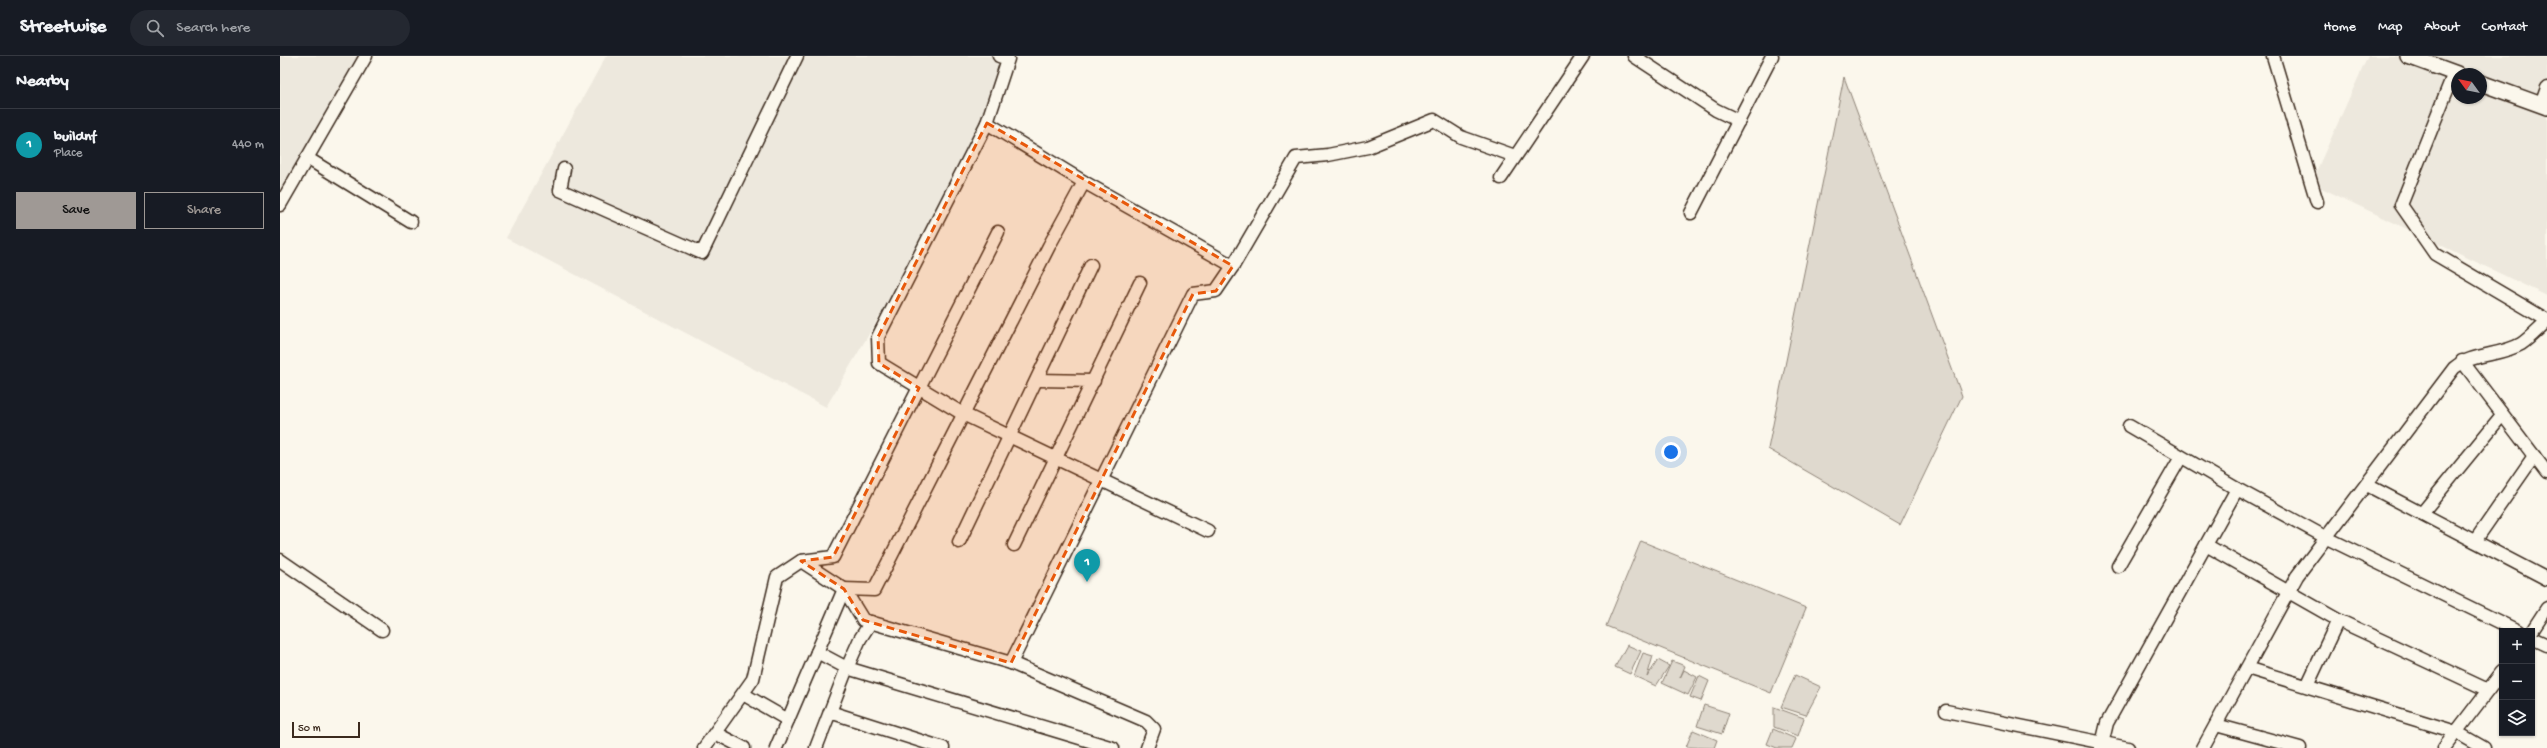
<!DOCTYPE html>
<html lang="en">
<head>
<meta charset="utf-8">
<style>
  body { margin:0; font-family:"Gochi Hand",sans-serif; background:#242831; color:#f1f3f6 }
  .controls { position:absolute; right:12px; bottom:12px; display:grid; overflow:hidden; border-radius:0px; box-shadow:0 1px 3px #0004 }
  .controls button { width:36px; height:36px; display:grid; place-items:center; padding:0; border:0; border-bottom:1px solid #363941; background:#171b24; color:#f1f3f6; font:20px sans-serif }
  .compass { position:absolute; left:2171px; top:12px; width:36px; height:36px; border-radius:50%; background:#171b24; box-shadow:0 1px 3px #0004; rotate:303deg }
  .scale { position:absolute; left:12px; bottom:10px; width:68px; box-sizing:border-box; padding-left:4px; border:2px solid #3b2a1e; border-top:0; font-size:11px; line-height:14px; white-space:nowrap; color:#3b2a1e; -webkit-text-stroke:3px #fbf7ec; paint-order:stroke }
  .you { position:absolute; left:1391px; top:396px; width:14px; height:14px; margin:-10px; border:3px solid #fff; border-radius:50%; background:#1a73e8; box-shadow:0 0 0 6px #1a73e833 }
  .badge { display:grid; place-items:center; width:26px; height:26px; border-radius:50%; background:#9f9995; color:#fff; font-size:13px; font-weight:700 }
  .pin { position:absolute; translate:-50% -33px; filter:drop-shadow(0 1px 2px #0008) }
  .pin::after { content:''; position:absolute; top:21px; width:14px; height:12px; background:inherit; clip-path:polygon(0 0,100% 0,50% 100%) }
  .list { margin:0; padding:0; list-style:none }
  h2 { display:flex; justify-content:space-between; align-items:center; height:52px; margin:0; padding:0 16px; font-size:17px }
  h2 small { font-size:13px; font-weight:400; color:#9ea1a6 }
  .list li { display:grid; grid-template-columns:26px 1fr auto; gap:12px; align-items:center; box-sizing:border-box; height:72px; padding:0 16px; border-top:1px solid #363941 }
  .list b { display:block; font-size:15px; white-space:nowrap }
  .list p { margin:0; font-size:13px; white-space:nowrap; color:#9ea1a6 }
  .list em { font-size:13px; font-style:normal; color:#9ea1a6 }
  .actions { display:flex; gap:8px; padding:12px 16px }
  .actions a { flex:1; padding:9px 0; border:1px solid #9f9995; border-radius:0px; text-align:center; font-size:14px; color:#9f9995 }
  .actions .main { background:#9f9995; color:#111 }
  .icon { flex:none; width:22px; height:22px; fill:none; stroke:currentColor; stroke-width:2; stroke-linecap:round; stroke-linejoin:round }
  .map { position:relative; flex:none; width:2267px; height:692px; overflow:hidden }
  header { display:flex; align-items:center; gap:24px; box-sizing:border-box; height:56px; padding:0 20px; background:#171b24; border-bottom:1px solid #363941 }
  header strong { font-size:19px }
  nav { display:flex; gap:22px; margin-inline-start:auto; font-size:14px }
  .search { width:280px; height:36px; background:#242831; display:flex; align-items:center; gap:10px; box-sizing:border-box; padding:0 14px; border-radius:22px; color:#9ea1a6; font-size:15px }
  main { display:flex }
  aside { flex:1; background:#171b24 }
  .map>svg:first-child { display:block }
  .built { fill:#ede8dd; fill-rule:evenodd }
  .green { fill:#dfd9ce; stroke:#8d8276 }
  .lines { fill:none; stroke-linecap:round; stroke-linejoin:round }
  .minor-casing { stroke:#3b2a1e; stroke-width:15 }
  .major-casing { stroke:#3b2a1e; stroke-width:18 }
  .minor { stroke:#fbf7ec; stroke-width:12 }
  .major { stroke:#fbf7ec; stroke-width:15 }
  .marked { fill:#e8590c; fill-opacity:0.2; stroke:#e8590c; stroke-width:3; stroke-dasharray:8 5; stroke-linejoin:round }
</style>
</head>
<body>
<header>
<strong>Streetwise</strong>
<div class="search"><svg class="icon" aria-label="search" viewBox="0 0 24 24"><circle cx="10" cy="10" r="6"/><path d="M15 15l6 6"/></svg>Search here</div>
<nav><a>Home</a><a>Map</a><a>About</a><a>Contact</a></nav>
</header>
<main>
<aside>
<h2>Nearby<small></small></h2>
<ul class="list">
<li><span class="badge" style="background:#0f9aa8">1</span><div><b>buildnf</b><p>Place</p></div><em>440 m</em></li>
</ul>
<div class="actions"><a class="main">Save</a><a>Share</a></div>
</aside>
<div class="map">
<svg width="2267" height="692" viewBox="0 0 2267 692">
  <rect width="100%" height="100%" fill="#fbf7ec"/>
  <filter id="ink" filterUnits="userSpaceOnUse"><feTurbulence type="fractalNoise" baseFrequency=".025" numOctaves="2"/><feDisplacementMap in="SourceGraphic" scale="8" xChannelSelector="R" yChannelSelector="G"/><feConvolveMatrix kernelMatrix="1 2 1 2 8 2 1 2 1" color-interpolation-filters="sRGB"/></filter>
  <g filter="url(#ink)">
    <g class="built">
      <path d="M0,0H86L0,149Z"/>
      <path d="M326,0H729L678,127L546,351L226,182Z"/>
      <path d="M2088,0H2267V240L2031,127ZM2177,18H2201V42H2177Z"/>
    </g>
    <g class="green">
      <path d="M1564,21L1682,340L1620,469L1488,393Z"/>
      <path d="M1361,485L1526,552L1491,637L1326,570Z"/>
      <path d="M1347,589L1361,595L1350,618L1335,611Z"/>
      <path d="M1363,597L1373,600L1367,621L1378,604L1389,610L1376,630L1354,620Z"/>
      <path d="M1392,605L1405,610L1400,622L1404,614L1417,621L1408,639L1382,627Z"/>
      <path d="M1515,619L1541,631L1526,659L1501,651Z"/>
      <path d="M1419,620L1429,625L1421,645L1410,641Z"/>
      <path d="M1424,649L1449,657L1442,678L1417,670Z"/>
      <path d="M1494,651L1524,662L1518,680L1494,671Z"/>
      <path d="M1493,673L1516,683L1512,692H1497L1487,688Z"/>
      <path d="M1413,674L1437,684L1434,692L1406,691Z"/>
    </g>
    <g class="lines">
      <g class="minor-casing">
        <g id="minor">
          <path d="M719,0L728,3L707,67L598,281L599,307L683,358L928,475"/>
          <path d="M1354,0L1436,54L1459,65"/>
          <path d="M1993,0L2037,146"/>
          <path d="M2174,17L2121,149L2155,198L2267,264"/>
          <path d="M2261,49L2267,32"/>
          <path d="M707,67L804,126L953,210"/>
          <path d="M27,102L131,166"/>
          <path d="M284,113L280,134L422,197L517,0"/>
          <path d="M1221,122L1303,0"/>
          <path d="M0,149L86,0"/>
          <path d="M1411,157L1492,0"/>
          <path d="M2182,305L2267,417"/>
          <path d="M757,324L814,325"/>
          <path d="M1849,370L1957,433"/>
          <path d="M2087,429L2267,523"/>
          <path d="M2142,457L2222,359"/>
          <path d="M2195,485L2254,400"/>
          <path d="M679,486L811,209"/>
          <path d="M734,489L860,227"/>
          <path d="M1926,489L2058,564L2208,634"/>
          <path d="M0,504L102,574"/>
          <path d="M521,505L564,533L583,564L731,607L913,238L936,235L953,210L1016,102L1048,99L1088,91L1154,64L1181,81L1235,100"/>
          <path d="M1838,510L1901,401"/>
          <path d="M2252,575L2267,552"/>
          <path d="M2252,582L2267,589"/>
          <path d="M537,596L567,612L580,583L591,566"/>
          <path d="M731,607L866,665L874,673L867,692"/>
          <path d="M1967,612L2176,676L2204,692"/>
          <path d="M2027,630L2058,564"/>
          <path d="M463,638L508,664"/>
          <path d="M1666,655L1848,692"/>
          <path d="M550,656L663,692"/>
          <path d="M1936,669L2020,692"/>
          <path d="M435,677L464,692"/>
          <path d="M424,692L473,623L497,521L521,505L553,501L718,176"/>
          <path d="M496,692L564,533L594,534L769,190L804,126"/>
          <path d="M536,692L567,612L833,692"/>
          <path d="M1821,692L1827,667L1957,433L2047,482L2238,575"/>
          <path d="M1923,692L2017,520L2174,312C2192,297 2220,300 2241,288C2250,282 2259,272 2267,265"/>
          <path d="M2164,692L2222,616"/>
        </g>
      </g>
      <g class="major-casing">
        <g id="major">
          <path d="M2128,0L2177,18"/>
          <path d="M2201,27L2267,51"/>
        </g>
      </g>
      <use href="#minor" class="minor"/>
      <use href="#major" class="major"/>
    </g>
  </g>
  <path class="marked" d="M707,67L953,210L936,235L913,238L731,607L583,564L564,533L521,505L553,501L639,332L599,307L598,281Z"/>
</svg>
<div class="controls">
<button>+</button>
<button>−</button>
<button><svg class="icon" aria-label="layers" viewBox="0 0 24 24"><path d="M12 4l9 5-9 5-9-5zM3 14l9 5 9-5"/></svg></button>
</div>
<svg class="compass" viewBox="-18 -18 36 36"><path d="M0-13l5 13h-10z" fill="#e53935"/><path d="M0 13l5-13h-10z" fill="#9ea1a6"/></svg>
<div class="scale">50 m</div>
<div class="you"></div>
<div class="pin badge" style="left:807px;top:526px;background:#0f9aa8">1</div>
</div>
</main>
</body>
</html>
